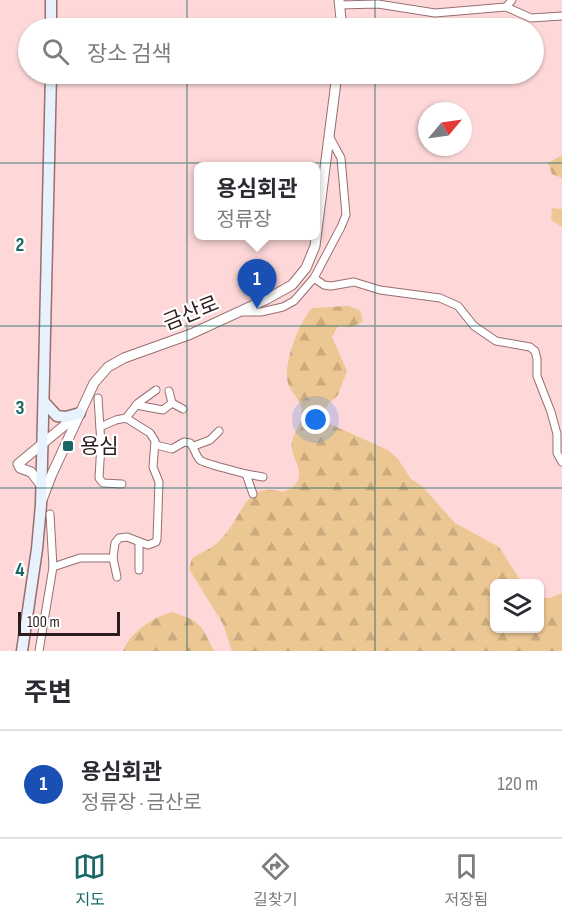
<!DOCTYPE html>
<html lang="ko">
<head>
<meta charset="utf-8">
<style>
  body { margin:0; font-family:"Sofia Sans Condensed","Noto Sans KR",sans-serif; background:#f7f7f7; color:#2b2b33 }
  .controls { position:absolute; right:18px; bottom:18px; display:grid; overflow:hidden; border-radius:9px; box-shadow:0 2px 4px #0004 }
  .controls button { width:54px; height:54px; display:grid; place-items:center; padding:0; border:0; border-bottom:2px solid #e1e1e2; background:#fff; color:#2b2b33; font:30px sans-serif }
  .compass { position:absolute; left:418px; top:102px; width:54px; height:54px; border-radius:50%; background:#fff; box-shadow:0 2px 4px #0004; rotate:61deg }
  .scale { position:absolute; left:18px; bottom:15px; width:102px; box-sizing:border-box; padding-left:6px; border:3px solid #2d1c1d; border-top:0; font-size:16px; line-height:21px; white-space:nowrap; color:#2d1c1d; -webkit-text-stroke:4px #fff; paint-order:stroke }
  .you { position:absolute; left:316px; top:420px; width:21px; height:21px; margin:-15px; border:4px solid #fff; border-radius:50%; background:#1a73e8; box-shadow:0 0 0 9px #1a73e833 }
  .badge { display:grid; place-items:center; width:39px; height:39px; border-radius:50%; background:#196767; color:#fff; font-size:20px; font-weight:700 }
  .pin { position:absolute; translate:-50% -50px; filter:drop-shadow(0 2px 3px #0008) }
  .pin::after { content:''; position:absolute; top:32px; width:21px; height:18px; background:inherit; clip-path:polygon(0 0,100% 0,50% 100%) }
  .popup { position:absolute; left:194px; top:162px; width:126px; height:78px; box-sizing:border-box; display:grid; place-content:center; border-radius:9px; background:#fff; filter:drop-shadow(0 2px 4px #0005); font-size:20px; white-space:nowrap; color:#7c7c81 }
  .popup b { font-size:22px; color:#2b2b33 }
  .popup::after { content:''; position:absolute; left:50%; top:100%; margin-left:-12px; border:12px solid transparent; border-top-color:#fff }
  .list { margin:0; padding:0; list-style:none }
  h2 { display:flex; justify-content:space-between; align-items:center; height:78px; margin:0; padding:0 24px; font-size:26px }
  h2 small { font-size:20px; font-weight:400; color:#7c7c81 }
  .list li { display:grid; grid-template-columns:39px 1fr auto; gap:18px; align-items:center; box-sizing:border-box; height:108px; padding:0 24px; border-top:2px solid #e1e1e2 }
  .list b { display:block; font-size:22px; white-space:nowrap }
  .list p { margin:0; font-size:20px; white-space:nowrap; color:#7c7c81 }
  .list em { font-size:20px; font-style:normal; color:#7c7c81 }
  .icon { flex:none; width:33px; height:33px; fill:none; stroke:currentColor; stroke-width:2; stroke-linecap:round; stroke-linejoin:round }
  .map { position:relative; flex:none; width:562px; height:651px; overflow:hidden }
  .search { position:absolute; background:#fff; box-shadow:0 2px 4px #0004; left:18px; right:18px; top:18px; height:66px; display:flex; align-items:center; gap:15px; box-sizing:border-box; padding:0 21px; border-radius:33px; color:#7c7c81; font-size:22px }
  .sheet { height:186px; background:#fff }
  nav { display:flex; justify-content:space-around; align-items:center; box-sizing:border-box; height:84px; border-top:2px solid #e1e1e2; background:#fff; font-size:16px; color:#7c7c81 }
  nav a { display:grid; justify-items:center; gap:3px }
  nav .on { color:#196767 }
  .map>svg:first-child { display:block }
  .forest { fill:url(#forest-firs) }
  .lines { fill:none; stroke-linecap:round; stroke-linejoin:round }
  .minor-casing { stroke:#986e70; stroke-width:9 }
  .tertiary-casing { stroke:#986e70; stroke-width:11 }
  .secondary-casing { stroke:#986e70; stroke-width:13 }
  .minor { stroke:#fff; stroke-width:7 }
  .tertiary { stroke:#fff; stroke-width:9 }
  .secondary { stroke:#e8f2fd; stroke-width:10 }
  .grid { fill:none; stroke:#196767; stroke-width:1.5; stroke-opacity:0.55 }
  .poi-dot { fill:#196767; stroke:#fff; stroke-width:2 }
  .labels { text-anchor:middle; stroke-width:4.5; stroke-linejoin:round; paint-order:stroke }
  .street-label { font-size:21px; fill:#2d1c1d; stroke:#fff }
  .poi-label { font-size:21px; fill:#2d1c1d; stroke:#fff; text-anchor:start }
  .grid-label { font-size:20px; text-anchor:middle; font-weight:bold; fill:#196767; stroke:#fff; stroke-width:4.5; stroke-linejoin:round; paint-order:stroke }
</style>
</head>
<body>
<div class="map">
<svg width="562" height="651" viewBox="0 0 562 651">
  <defs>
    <pattern id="forest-firs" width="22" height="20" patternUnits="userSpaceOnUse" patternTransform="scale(1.5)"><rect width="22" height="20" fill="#ecc793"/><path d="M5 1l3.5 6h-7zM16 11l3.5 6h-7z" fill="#cbaa7e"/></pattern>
  </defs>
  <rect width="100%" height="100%" fill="#fed8d9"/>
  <g class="forest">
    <path d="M562,155V178L552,174L548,163Z"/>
    <path d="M552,208L562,209V227L551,220Z"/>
    <path d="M348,306L360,310L363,322L351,327L338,326L332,337L347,371L338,395L329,403L323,414L330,424L388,450L398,459L411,479L422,486L455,523L499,547L522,583L494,584V628H540V598H550L562,593V651H232L223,624L189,569L192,558C202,552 216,547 223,537C244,514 245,481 283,492C290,489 297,486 299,477C301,464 289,455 292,441C295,430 305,418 301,406C299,399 292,393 289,386C281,366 299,323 312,308Z"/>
    <path d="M172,612C203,622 200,624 214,651H123C131,632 153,617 172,612Z"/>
  </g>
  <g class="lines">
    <g class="minor-casing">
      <g id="minor">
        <path d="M340,5L378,4L435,13L506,7L512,0"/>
        <path d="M506,7L531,18L562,16"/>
        <path d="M314,278L324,285L331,286L354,282L380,290L440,298L458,306L474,326L496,341L530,347L535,351L537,359V376L551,412L557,434V453L562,462"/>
        <path d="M241,312H261L283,307L294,301L314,278L341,227L346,215L341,158L329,136"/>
        <path d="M98,398L101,444L99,478L103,483L122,484"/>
        <path d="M172,403L183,409"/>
        <path d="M136,405L163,410L172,403L169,391"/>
        <path d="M126,418L138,403L156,390"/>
        <path d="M156,445L172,449L184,442L190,443C195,448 195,455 200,460C204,464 237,471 246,474L253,494"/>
        <path d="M194,446L210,440L219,431"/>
        <path d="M246,474L263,477"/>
        <path d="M139,542V570"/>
        <path d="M113,558L117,577"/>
        <path d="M53,567L80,558H113L115,543L119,538L127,537L148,545L156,542L157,539L159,482L153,467L155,441L150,433L126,418L116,420L100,427"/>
        <path d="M39,651L53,567L50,514"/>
      </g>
    </g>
    <g class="tertiary-casing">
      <g id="tertiary">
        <path d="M339,0L342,28"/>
        <path d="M41,485L31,472L20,468L18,464L76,416"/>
        <path d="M42,500L52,474L94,383L108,367L124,358L191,334L267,299L292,285L306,268L315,246L337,74"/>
      </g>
    </g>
    <g class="secondary-casing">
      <g id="secondary">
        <path d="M51,28V0"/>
        <path d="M44,402L57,416L66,417L80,413"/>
        <path d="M22,651L37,549L41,505L51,74"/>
      </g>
    </g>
    <use href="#minor" class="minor"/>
    <use href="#tertiary" class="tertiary"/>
    <use href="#secondary" class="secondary"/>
  </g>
  <path class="grid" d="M187,0V28M375,0V28M187,74V651M375,74V651M0,163H562M0,326H562M0,488H562"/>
  <rect class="poi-dot" x="62" y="440" width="12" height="12" rx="3"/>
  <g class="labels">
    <g class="street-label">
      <text transform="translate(191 313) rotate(-22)" y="7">금산로</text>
    </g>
    <g class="poi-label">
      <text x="80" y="453">용심</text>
    </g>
  </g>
  <g class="grid-label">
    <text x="20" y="251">2</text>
    <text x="20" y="414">3</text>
    <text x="20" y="576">4</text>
  </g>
</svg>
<div class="controls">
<button><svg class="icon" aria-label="layers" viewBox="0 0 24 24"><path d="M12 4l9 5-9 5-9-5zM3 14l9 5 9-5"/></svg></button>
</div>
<svg class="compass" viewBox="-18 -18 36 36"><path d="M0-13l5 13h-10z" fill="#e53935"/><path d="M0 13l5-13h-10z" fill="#7c7c81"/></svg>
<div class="scale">100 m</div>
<div class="you"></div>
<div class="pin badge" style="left:257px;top:309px;background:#1a4fb4">1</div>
<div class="popup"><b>용심회관</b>정류장</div>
<div class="search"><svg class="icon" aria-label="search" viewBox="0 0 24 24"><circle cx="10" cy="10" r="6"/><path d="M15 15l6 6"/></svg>장소 검색</div>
</div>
<section class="sheet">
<h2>주변<small></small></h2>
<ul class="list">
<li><span class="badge" style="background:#1a4fb4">1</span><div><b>용심회관</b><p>정류장 · 금산로</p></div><em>120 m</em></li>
</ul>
</section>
<nav>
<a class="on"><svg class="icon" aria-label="map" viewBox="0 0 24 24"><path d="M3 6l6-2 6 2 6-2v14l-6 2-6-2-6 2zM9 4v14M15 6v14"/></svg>지도</a>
<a><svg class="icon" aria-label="directions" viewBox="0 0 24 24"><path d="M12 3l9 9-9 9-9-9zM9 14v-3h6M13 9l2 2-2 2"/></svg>길찾기</a>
<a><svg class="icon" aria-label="saved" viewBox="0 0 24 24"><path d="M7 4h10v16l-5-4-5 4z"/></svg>저장됨</a>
</nav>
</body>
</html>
